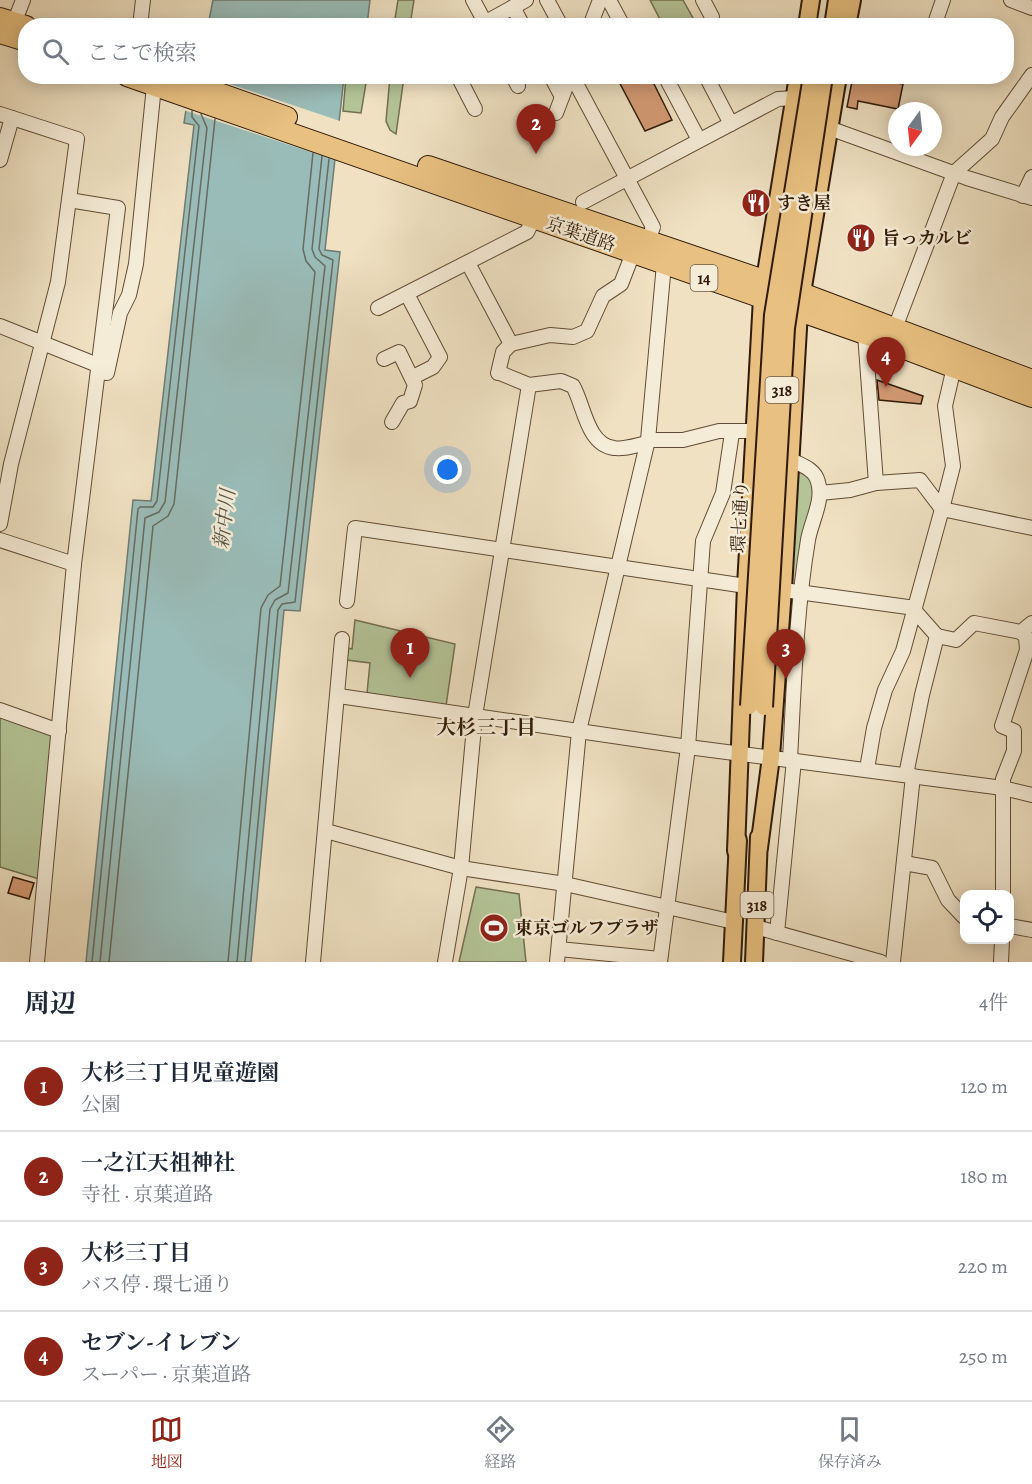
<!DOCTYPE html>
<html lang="ja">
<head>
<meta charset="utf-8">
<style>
  body { margin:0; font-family:Alegreya,"Noto Serif JP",serif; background:#f2f2f3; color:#1f2937 }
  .controls { position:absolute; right:18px; bottom:18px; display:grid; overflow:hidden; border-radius:12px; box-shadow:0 3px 15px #0003 }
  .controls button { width:54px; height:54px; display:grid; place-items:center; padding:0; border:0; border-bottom:2px solid #e0e1e3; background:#fff; color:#1f2937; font:30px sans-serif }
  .compass { position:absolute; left:888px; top:102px; width:54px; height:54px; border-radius:50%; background:#fff; box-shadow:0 3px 15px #0003; rotate:195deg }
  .you { position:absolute; left:448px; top:470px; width:21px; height:21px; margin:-15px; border:4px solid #fff; border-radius:50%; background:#1a73e8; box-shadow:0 0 0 9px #1a73e833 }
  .badge { display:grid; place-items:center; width:39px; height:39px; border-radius:50%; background:#8f2418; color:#fff; font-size:20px; font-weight:700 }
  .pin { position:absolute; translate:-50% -50px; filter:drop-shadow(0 2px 3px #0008) }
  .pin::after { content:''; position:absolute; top:32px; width:21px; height:18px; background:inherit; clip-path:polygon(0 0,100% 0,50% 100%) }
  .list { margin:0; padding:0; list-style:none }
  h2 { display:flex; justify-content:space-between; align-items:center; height:78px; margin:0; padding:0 24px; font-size:26px }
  h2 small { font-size:20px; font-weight:400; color:#747a83 }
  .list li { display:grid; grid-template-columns:39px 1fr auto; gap:18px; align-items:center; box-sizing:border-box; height:90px; padding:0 24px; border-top:2px solid #e0e1e3 }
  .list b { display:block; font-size:22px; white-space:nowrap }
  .list p { margin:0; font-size:20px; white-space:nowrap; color:#747a83 }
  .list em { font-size:20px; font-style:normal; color:#747a83 }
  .icon { flex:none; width:33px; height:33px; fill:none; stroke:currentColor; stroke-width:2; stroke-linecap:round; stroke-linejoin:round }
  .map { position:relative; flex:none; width:1032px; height:962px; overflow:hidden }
  .search { position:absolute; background:#fff; box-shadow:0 3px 15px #0003; left:18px; right:18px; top:18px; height:66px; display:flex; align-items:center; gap:15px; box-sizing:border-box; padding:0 21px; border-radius:24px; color:#747a83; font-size:22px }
  .sheet { height:438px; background:#fff }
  nav { display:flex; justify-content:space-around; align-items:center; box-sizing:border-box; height:84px; border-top:2px solid #e0e1e3; background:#fff; font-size:16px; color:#747a83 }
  nav a { display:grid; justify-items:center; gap:3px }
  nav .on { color:#8f2418 }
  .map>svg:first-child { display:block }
  .green { fill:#b4c497; stroke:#726f50; stroke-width:1.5 }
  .water { fill:#9abcb8; stroke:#707b72; stroke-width:1.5 }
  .pier { fill:#efe1c2 }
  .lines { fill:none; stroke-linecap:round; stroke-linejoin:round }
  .shore { stroke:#656b60; stroke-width:1.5 }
  .building { fill:#d39a74; stroke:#301a08; stroke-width:1.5 }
  .minor-casing { stroke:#604c36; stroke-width:16 }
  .major-casing { stroke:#301a08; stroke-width:20 }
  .highway-casing { stroke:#301a08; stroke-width:22 }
  .minor { stroke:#f5ecd7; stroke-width:14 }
  .major { stroke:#e8c081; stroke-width:16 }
  .highway { stroke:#e8c081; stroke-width:20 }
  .major-bridge-casing { stroke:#301a08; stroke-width:20; stroke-linecap:butt }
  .major-bridge { stroke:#e8c081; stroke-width:16 }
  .labels { text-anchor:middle; stroke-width:5; stroke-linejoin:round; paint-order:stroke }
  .shield { fill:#f5ecd7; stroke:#6b5946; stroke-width:1.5 }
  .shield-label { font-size:16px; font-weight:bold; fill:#301a08 }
  .poi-label { font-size:18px; font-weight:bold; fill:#301a08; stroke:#f5ecd7; text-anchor:start }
  .street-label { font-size:18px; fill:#301a08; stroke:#f5ecd7 }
  .water-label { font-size:20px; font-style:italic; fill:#555346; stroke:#f5ecd7 }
  .neighbourhood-label { font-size:20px; font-weight:bold; fill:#301a08; stroke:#f5ecd7 }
</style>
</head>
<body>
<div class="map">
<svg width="1032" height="962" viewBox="0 0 1032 962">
  <rect width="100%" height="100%" fill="#efe1c2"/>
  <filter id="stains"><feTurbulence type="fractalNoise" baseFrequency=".00333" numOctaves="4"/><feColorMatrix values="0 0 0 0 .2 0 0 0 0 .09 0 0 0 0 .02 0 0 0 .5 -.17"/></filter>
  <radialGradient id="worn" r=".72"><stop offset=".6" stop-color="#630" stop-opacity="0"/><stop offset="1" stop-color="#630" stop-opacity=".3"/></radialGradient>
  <g class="green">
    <path d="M398,0H414L410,25H394Z"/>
    <path d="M650,0H683L694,20L683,25H663Z"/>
    <path d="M346,77H367L361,113L343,111Z"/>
    <path d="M390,77H404L396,134L390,130L386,121Z"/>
    <path d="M795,465L807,472L817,493L799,589L788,587Z"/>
    <path d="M355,620L455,644L446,706L367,693L370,663L347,660L348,648L352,649Z"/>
    <path d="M0,714L47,732L54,739L39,879L0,867Z"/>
    <path d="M476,887L519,894L526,962H459Z"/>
  </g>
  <g class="water">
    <path d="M213,0H370L367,25H208Z"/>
    <path d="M191,77H344L325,250L340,252L300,611L284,610L251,962H86L133,500L151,501L194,125L184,123Z"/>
  </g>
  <path class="pier" d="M187,76L209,77L343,122L338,161L183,110Z"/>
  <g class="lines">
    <g class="shore">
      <path d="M92,962L138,509L140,507H153L157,501L199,126L192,117V111"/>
      <path d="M100,962L145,518L159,512L165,502L207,128L201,114"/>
      <path d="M109,962L153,526L168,516L174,504L215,119"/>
      <path d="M228,962L261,608L268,595L280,586L315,272L306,261L303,249L313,153"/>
      <path d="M237,962L270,609L275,600L288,593L325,266L315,257L312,249L322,156"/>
      <path d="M245,962L278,610L282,604L295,602L333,260L322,255L319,249L329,159"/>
    </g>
  </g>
  <g class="building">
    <path d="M616,76H650L672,120L645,131Z"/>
    <path d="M853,76L903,84L898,109L858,101L857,109L847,107Z"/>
    <path d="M877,380L923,396L921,404L879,400Z"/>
    <path d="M13,877L34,883L29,899L8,893Z"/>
  </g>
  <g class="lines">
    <g class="minor-casing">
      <g id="minor">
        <path d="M473,0L487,26"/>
        <path d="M547,0L561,26"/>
        <path d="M609,0L623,26"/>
        <path d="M703,0L712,17"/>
        <path d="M1011,0L1032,8"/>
        <path d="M513,7L523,26"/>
        <path d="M14,23L23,0"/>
        <path d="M140,26L143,0"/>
        <path d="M479,26L526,0"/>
        <path d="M590,26L600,0"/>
        <path d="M934,26L943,0"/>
        <path d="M458,76L475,109"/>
        <path d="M513,76L518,86"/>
        <path d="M551,76L562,97"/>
        <path d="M572,76L653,227L648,241"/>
        <path d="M665,76L699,140"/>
        <path d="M706,76L731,124"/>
        <path d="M556,113L570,76"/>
        <path d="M0,114L77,139L58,282L11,464L0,524"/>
        <path d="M829,128L967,178L1032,198"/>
        <path d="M0,160L12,118"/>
        <path d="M1023,196L1032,177"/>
        <path d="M583,202L778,99L795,98"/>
        <path d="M468,263L511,344"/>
        <path d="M407,294L440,357L433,367L413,377"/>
        <path d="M378,308L527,232L534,218"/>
        <path d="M0,326L100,366"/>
        <path d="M895,328L954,173L992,139L1002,117L1032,75"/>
        <path d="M865,334L876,483"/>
        <path d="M384,359L399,352L415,385L410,401L403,403L392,422"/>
        <path d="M99,372L107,373L120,313L129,295L136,264L154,86"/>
        <path d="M498,373L503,352L511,344L550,335L573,337L587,331L603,296L621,284L633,253"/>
        <path d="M500,373L529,385L561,381L573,386C584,405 587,445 614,448C624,450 637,445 647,443"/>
        <path d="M648,440H683L719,431H754"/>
        <path d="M820,493L850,490L876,483L920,480L942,509L953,466L945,406L954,367"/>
        <path d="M0,540L74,564"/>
        <path d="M791,591L915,608"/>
        <path d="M347,601L355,528L746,586"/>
        <path d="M915,611L937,636"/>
        <path d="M339,696L688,747L1003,788L1032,795"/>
        <path d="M0,710L59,731"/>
        <path d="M790,759C794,686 796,612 808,540C811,522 824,500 818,482C815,469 801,465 791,460"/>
        <path d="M867,769L874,728L885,690L903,651L942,509L1032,528"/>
        <path d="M906,775L922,695L937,636L956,640L974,623L1021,632L1032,623"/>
        <path d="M326,831L461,868L565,884L734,922"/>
        <path d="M904,863L932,868L948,900L964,917"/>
        <path d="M1003,894V779L1014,751V731L1002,726L1027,650L1026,637L1021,632"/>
        <path d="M1010,926L1032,930"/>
        <path d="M756,927L881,962"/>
        <path d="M777,933L794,760"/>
        <path d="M559,949L660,959"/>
        <path d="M37,962L74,564L118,208L69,200"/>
        <path d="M313,962L342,639"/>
        <path d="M445,962L461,868L475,716L529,385"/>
        <path d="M557,962L579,731L648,440L664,264"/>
        <path d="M660,962L688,747L703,541L723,493L732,433"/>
        <path d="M893,962L913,776"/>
        <path d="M1001,962L1002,940"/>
      </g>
    </g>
    <g class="major-casing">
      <g id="major">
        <path d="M807,26L811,0"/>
        <path d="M833,26L837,0"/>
        <path d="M847,26L852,0"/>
        <path d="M759,848L771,757L783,589L799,311L838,76"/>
        <path d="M736,851L746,586L762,298L798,76"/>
        <path d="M732,962L738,840"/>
        <path d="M754,962L759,837"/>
      </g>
    </g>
    <g class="highway-casing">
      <g id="highway">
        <path d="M0,18L26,26"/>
        <path d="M0,33L26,41"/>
        <path d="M127,76L865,334L1032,397"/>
        <path d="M171,76L287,117"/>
        <path d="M428,166L802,293L1032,380"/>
      </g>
    </g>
    <use href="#minor" class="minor"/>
    <use href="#major" class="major"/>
    <use href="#highway" class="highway"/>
    <g class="major-bridge-casing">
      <g id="major-bridge">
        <path d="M749,706L773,315L812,76"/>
        <path d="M764,707L786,328L824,76"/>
      </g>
    </g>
    <use href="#major-bridge" class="major-bridge"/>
  </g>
  <defs>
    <g id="restaurant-disc" transform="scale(1.5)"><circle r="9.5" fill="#8f2418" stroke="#f5ecd7"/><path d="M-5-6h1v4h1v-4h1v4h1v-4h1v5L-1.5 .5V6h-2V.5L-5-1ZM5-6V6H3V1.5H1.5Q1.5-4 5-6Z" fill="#fff"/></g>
    <g id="stadium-disc" transform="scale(1.5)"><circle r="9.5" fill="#8f2418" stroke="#f5ecd7"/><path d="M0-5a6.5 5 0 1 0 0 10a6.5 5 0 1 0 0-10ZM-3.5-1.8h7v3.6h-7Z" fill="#fff"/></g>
  </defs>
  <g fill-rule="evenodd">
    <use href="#restaurant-disc" x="756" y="203"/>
    <use href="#restaurant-disc" x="861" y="238"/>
    <use href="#stadium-disc" x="494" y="928"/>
  </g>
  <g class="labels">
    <g class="shield">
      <rect x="690.5" y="265" width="27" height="26" rx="4.5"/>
      <rect x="765.5" y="377" width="33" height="26" rx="4.5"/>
      <rect x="740.5" y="892" width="33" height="26" rx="4.5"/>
    </g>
    <g class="shield-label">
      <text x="704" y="284">14</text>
      <text x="782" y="396">318</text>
      <text x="757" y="911">318</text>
    </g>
    <g class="poi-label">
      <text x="777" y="209">すき屋</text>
      <text x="882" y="244">旨っカルビ</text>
      <text x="515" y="934">東京ゴルフプラザ</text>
    </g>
    <g class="street-label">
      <text transform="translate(581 234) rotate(19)" y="6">京葉道路</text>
      <text transform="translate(740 517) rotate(-87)" y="6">環七通り</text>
    </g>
    <g class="water-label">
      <text transform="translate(224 519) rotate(-83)" y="7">新中川</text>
    </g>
    <g class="neighbourhood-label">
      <text x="486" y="734">大杉三丁目</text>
    </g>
  </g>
  <rect width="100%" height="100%" filter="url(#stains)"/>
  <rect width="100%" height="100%" fill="url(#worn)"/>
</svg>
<div class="controls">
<button><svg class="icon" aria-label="locate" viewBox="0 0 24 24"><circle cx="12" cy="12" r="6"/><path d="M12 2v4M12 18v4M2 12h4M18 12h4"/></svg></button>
</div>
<svg class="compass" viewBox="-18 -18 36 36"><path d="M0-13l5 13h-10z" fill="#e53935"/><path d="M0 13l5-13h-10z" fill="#747a83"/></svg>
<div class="you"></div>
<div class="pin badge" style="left:410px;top:678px">1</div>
<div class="pin badge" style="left:536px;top:154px">2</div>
<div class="pin badge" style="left:786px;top:679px">3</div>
<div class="pin badge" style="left:886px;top:387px">4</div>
<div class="search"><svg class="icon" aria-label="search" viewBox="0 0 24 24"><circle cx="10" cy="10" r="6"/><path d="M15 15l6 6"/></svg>ここで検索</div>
</div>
<section class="sheet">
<h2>周辺<small>4件</small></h2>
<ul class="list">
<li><span class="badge">1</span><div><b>大杉三丁目児童遊園</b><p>公園</p></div><em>120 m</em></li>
<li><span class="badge">2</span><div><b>一之江天祖神社</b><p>寺社 · 京葉道路</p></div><em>180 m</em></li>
<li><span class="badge">3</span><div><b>大杉三丁目</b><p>バス停 · 環七通り</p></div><em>220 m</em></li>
<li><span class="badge">4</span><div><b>セブン-イレブン</b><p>スーパー · 京葉道路</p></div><em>250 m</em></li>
</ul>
</section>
<nav>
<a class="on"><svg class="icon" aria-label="map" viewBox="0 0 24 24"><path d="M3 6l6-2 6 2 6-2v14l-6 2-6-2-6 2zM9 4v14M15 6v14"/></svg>地図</a>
<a><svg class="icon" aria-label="directions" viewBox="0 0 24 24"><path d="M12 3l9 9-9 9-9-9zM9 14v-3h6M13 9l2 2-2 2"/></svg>経路</a>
<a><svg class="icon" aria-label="saved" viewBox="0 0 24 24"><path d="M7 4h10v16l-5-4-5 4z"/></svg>保存済み</a>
</nav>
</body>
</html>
